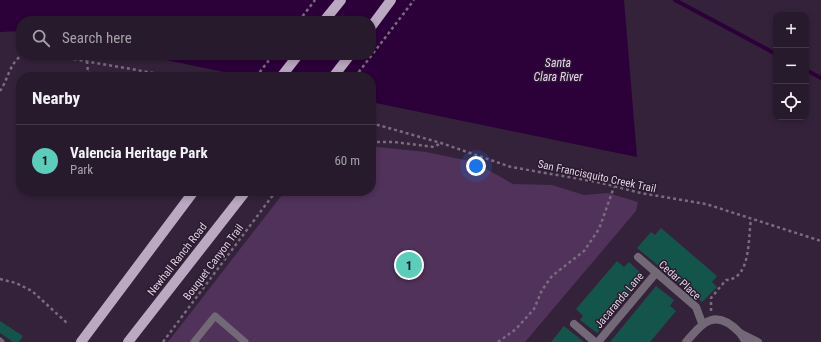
<!DOCTYPE html>
<html lang="en">
<head>
<meta charset="utf-8">
<style>
  body { margin:0; font-family:"Roboto Condensed",sans-serif; background:#2f2334; color:#f1f3f6 }
  .controls { position:absolute; right:12px; top:12px; display:grid; overflow:hidden; border-radius:8px; box-shadow:0 2px 6px #0003 }
  .controls button { width:36px; height:36px; display:grid; place-items:center; padding:0; border:0; border-bottom:1px solid #433848; background:#271a2c; color:#f1f3f6; font:20px sans-serif }
  .you { position:absolute; left:476px; top:166px; width:14px; height:14px; margin:-10px; border:3px solid #fff; border-radius:50%; background:#1a73e8; box-shadow:0 0 0 6px #1a73e833 }
  .badge { display:grid; place-items:center; width:26px; height:26px; border-radius:50%; background:#5bcebb; color:#111; font-size:13px; font-weight:700 }
  .pin { position:absolute; translate:-50% -50%; border:2px solid #fff; box-shadow:0 1px 4px #0006 }
  .list { margin:0; padding:0; list-style:none }
  h2 { display:flex; justify-content:space-between; align-items:center; height:52px; margin:0; padding:0 16px; font-size:17px }
  h2 small { font-size:13px; font-weight:400; color:#a4a1a9 }
  .list li { display:grid; grid-template-columns:26px 1fr auto; gap:12px; align-items:center; box-sizing:border-box; height:72px; padding:0 16px; border-top:1px solid #433848 }
  .list b { display:block; font-size:15px; white-space:nowrap }
  .list p { margin:0; font-size:13px; white-space:nowrap; color:#a4a1a9 }
  .list em { font-size:13px; font-style:normal; color:#a4a1a9 }
  .icon { flex:none; width:22px; height:22px; fill:none; stroke:currentColor; stroke-width:2; stroke-linecap:round; stroke-linejoin:round }
  .map { position:relative; flex:none; width:821px; height:342px; overflow:hidden }
  .search { position:absolute; background:#271a2c; box-shadow:0 2px 6px #0003; left:16px; top:16px; width:360px; height:44px; display:flex; align-items:center; gap:10px; box-sizing:border-box; padding:0 14px; border-radius:16px; color:#a4a1a9; font-size:15px }
  .panel { position:absolute; background:#271a2c; box-shadow:0 2px 6px #0003; left:16px; top:72px; width:360px; height:124px; border-radius:16px }
  .map>svg:first-child { display:block }
  .green { fill:#51325a }
  .water { fill:#2c0039 }
  .lines { fill:none; stroke-linecap:round; stroke-linejoin:round }
  .stream { stroke:#2c0039; stroke-width:4 }
  .building { fill:#14554b }
  .path { stroke:#7a6b7f; stroke-width:2.5; stroke-dasharray:3 3; stroke-linecap:butt }
  .lane { stroke:#736976; stroke-width:7 }
  .street { stroke:#736976; stroke-width:8 }
  .primary { stroke:#bba8c1; stroke-width:10 }
  .labels { text-anchor:middle; stroke-width:3; stroke-linejoin:round; paint-order:stroke }
  .street-label { font-size:11px; fill:#dfd4e3; stroke:#2a192f }
  .water-label { font-size:12px; font-style:italic; fill:#ecd1f4; stroke:#2a192f }
</style>
</head>
<body>
<div class="map">
<svg width="821" height="342" viewBox="0 0 821 342">
  <rect width="100%" height="100%" fill="#34223a"/>
  <path class="green" d="M377,147L426,152L474,162L513,184L552,185L584,195L608,193L638,202L636,211L525,342H168L285,191H371V148Z"/>
  <path class="water" d="M0,0H624L637,157L371,102V77H248L142,55H371V21H21V31L0,32Z"/>
  <g class="lines">
    <g class="stream">
      <path d="M675,0L776,54"/>
      <path d="M806,70L821,78"/>
    </g>
  </g>
  <g class="building">
    <path d="M661,228L717,276L712,282L717,287L702,302L637,248L651,232L655,235Z"/>
    <path d="M617,261L624,267L629,262L645,277L597,333L580,320L583,316L576,309Z"/>
    <path d="M656,286L674,300L670,306L676,311L650,342H610Z"/>
    <path d="M0,321L23,336L19,342H13L0,333Z"/>
    <path d="M564,326L584,342H551Z"/>
  </g>
  <g class="lines">
    <g class="path">
      <path d="M299,21L315,0"/>
      <path d="M50,55L177,77"/>
      <path d="M87,61L88,73L140,77"/>
      <path d="M256,77L273,55"/>
      <path d="M355,77L414,0"/>
      <path d="M0,91C8,80 10,61 23,55"/>
      <path d="M371,123L441,143L511,167L597,182L641,193L706,204L821,241"/>
      <path d="M371,142H394L434,147L441,143"/>
      <path d="M0,279L16,283L32,291L67,323"/>
      <path d="M711,311V298L726,280C751,279 748,239 751,219"/>
      <path d="M163,342L276,191"/>
      <path d="M498,342L516,329L534,309L542,290L552,276L584,251L599,229L614,187"/>
    </g>
    <g class="lane">
      <path d="M0,341L1,342"/>
      <path d="M194,342L215,316L245,342"/>
    </g>
    <g class="street">
      <path d="M638,257L696,307L702,323"/>
      <path d="M574,324L595,342"/>
      <path d="M598,342L656,273"/>
      <path d="M686,342C704,321 716,308 740,333"/>
      <path d="M746,342L740,333L758,342"/>
    </g>
    <g class="primary">
      <path d="M324,21L341,0"/>
      <path d="M371,27L391,0"/>
      <path d="M281,77L298,55"/>
      <path d="M333,77L350,55"/>
      <path d="M81,342L194,191"/>
      <path d="M128,342L246,191"/>
    </g>
  </g>
  <g class="labels">
    <g class="street-label">
      <text transform="translate(597 176) rotate(12)" y="4">San Francisquito Creek Trail</text>
      <text transform="translate(177 259) rotate(-52)" y="4">Newhall Ranch Road</text>
      <text transform="translate(213 262) rotate(-53)" y="4">Bouquet Canyon Trail</text>
      <text transform="translate(680 280) rotate(42)" y="4">Cedar Place</text>
      <text transform="translate(619 300) rotate(-50)" y="4">Jacaranda Lane</text>
    </g>
    <g class="water-label">
      <text x="558" y="67">Santa<tspan x="558" dy="14">Clara River</tspan></text>
    </g>
  </g>
</svg>
<div class="controls">
<button>+</button>
<button>−</button>
<button><svg class="icon" aria-label="locate" viewBox="0 0 24 24"><circle cx="12" cy="12" r="6"/><path d="M12 2v4M12 18v4M2 12h4M18 12h4"/></svg></button>
</div>
<div class="you"></div>
<div class="pin badge" style="left:409px;top:265px">1</div>
<div class="search"><svg class="icon" aria-label="search" viewBox="0 0 24 24"><circle cx="10" cy="10" r="6"/><path d="M15 15l6 6"/></svg>Search here</div>
<section class="panel">
<h2>Nearby<small></small></h2>
<ul class="list">
<li><span class="badge">1</span><div><b>Valencia Heritage Park</b><p>Park</p></div><em>60 m</em></li>
</ul>
</section>
</div>
</body>
</html>
